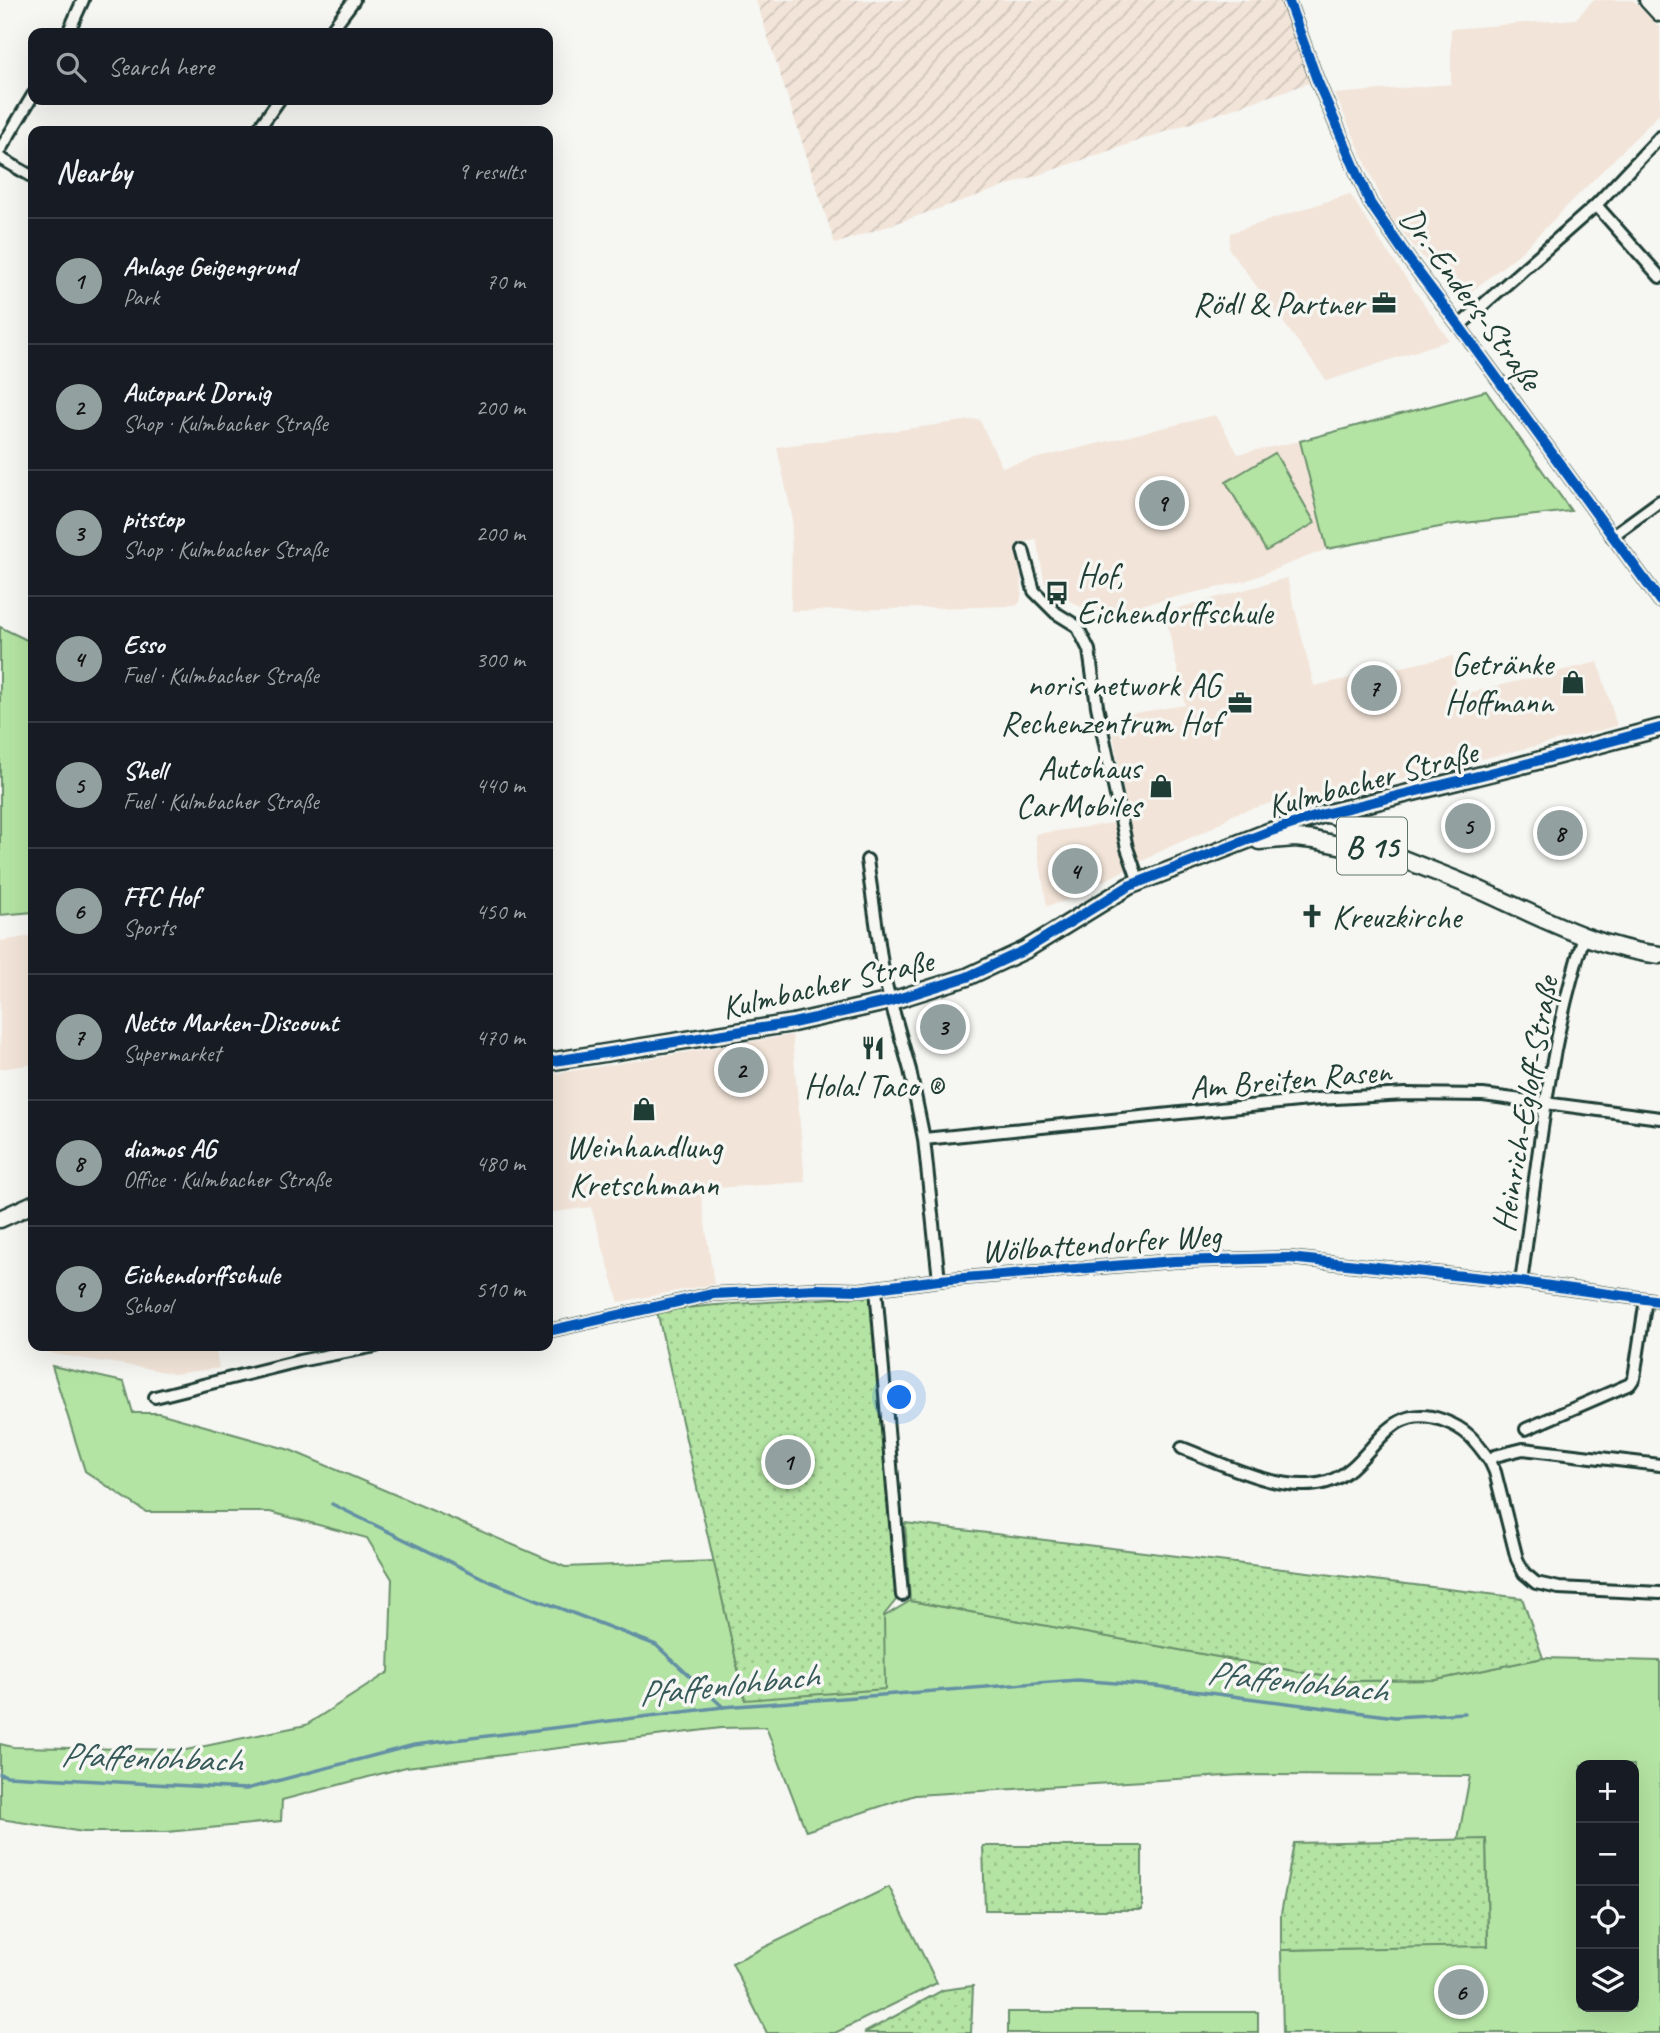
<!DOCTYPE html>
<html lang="en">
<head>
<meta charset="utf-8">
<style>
  body { margin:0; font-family:Caveat,sans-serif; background:#242831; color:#f1f3f6 }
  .controls { position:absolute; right:21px; bottom:21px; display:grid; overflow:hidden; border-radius:14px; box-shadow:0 7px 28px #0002 }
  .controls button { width:63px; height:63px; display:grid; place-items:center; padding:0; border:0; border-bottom:2px solid #363941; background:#171b24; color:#f1f3f6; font:35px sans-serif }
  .you { position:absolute; left:900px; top:1398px; width:24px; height:24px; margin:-18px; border:5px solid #fff; border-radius:50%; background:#1a73e8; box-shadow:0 0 0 10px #1a73e833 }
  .badge { display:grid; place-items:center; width:46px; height:46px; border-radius:50%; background:#92a19f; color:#111; font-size:23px; font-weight:700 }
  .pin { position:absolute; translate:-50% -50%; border:4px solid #fff; box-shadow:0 2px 7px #0006 }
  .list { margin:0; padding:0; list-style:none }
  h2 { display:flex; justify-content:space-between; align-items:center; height:91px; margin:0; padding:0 28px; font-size:30px }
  h2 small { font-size:23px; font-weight:400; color:#9ea1a6 }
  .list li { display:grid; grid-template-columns:46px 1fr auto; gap:21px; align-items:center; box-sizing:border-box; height:126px; padding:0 28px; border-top:2px solid #363941 }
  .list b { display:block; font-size:26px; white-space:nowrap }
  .list p { margin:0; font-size:23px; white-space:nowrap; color:#9ea1a6 }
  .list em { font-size:23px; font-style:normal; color:#9ea1a6 }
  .icon { flex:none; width:38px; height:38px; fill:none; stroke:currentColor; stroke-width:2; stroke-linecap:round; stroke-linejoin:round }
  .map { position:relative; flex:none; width:1660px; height:2033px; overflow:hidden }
  .search { position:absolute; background:#171b24; box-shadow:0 7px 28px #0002; left:28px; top:28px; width:525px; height:77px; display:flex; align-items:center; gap:18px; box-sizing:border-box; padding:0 24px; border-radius:14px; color:#9ea1a6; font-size:26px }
  .panel { position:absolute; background:#171b24; box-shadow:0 7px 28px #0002; left:28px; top:126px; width:525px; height:1225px; border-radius:14px }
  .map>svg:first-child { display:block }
  .built { fill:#f2e4d8 }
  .industrial { fill:url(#industrial-furrows) }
  .grass { fill:#b4e4a3; stroke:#6a906c; stroke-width:2; fill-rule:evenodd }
  .garden { fill:url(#garden-dots); stroke:#6a906c; stroke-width:2 }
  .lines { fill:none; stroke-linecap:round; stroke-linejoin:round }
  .stream { stroke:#6390a4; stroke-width:3.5 }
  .minor-casing { stroke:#1f3d34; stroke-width:16 }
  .primary-casing { stroke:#1f3d34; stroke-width:21 }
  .minor { stroke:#f6f6f2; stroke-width:10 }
  .primary { stroke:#f6f6f2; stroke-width:16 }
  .cycleway-casing { stroke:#f6f6f2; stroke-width:15 }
  .cycleway { stroke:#0057b8; stroke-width:10 }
  .labels { text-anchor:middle; stroke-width:7; stroke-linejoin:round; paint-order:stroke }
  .shield { fill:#f6f6f2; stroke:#60746d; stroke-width:2 }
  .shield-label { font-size:32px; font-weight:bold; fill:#1f3d34 }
  .street-label { font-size:33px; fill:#1f3d34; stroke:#f6f6f2 }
  .poi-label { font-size:33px; fill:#1f3d34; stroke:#f6f6f2; text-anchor:end }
  .water-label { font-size:35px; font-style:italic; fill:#365959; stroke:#f6f6f2 }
</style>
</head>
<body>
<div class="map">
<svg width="1660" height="2033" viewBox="0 0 1660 2033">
  <defs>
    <pattern id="industrial-furrows" width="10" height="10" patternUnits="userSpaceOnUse" patternTransform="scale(1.75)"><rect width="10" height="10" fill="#f2e4d8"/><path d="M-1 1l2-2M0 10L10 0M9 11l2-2" fill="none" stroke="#cfc4ba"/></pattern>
    <pattern id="garden-dots" width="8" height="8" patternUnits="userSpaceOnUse" patternTransform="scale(1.75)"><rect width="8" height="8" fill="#b4e4a3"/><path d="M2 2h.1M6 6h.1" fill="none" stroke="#9ac48d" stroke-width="1.8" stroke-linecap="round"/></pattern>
  </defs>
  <rect width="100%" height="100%" fill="#f6f6f2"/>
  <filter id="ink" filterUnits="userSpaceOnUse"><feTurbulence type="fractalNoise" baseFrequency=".0143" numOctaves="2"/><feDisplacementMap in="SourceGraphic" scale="14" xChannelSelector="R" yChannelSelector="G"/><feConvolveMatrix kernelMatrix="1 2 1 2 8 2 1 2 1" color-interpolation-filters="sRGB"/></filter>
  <g filter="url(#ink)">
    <g class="built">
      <path d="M1593,0H1633L1660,28V113L1520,253L1459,301L1389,216L1335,94L1451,84V29L1576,19Z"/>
      <path d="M1350,194L1380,241L1449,340L1327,381L1229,249L1230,233Z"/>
      <path d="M1216,415L1238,454L1300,441L1327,549L1245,581L1097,615L1056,594L1045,583L1036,539L1017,543L1022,591L1020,602L1016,606L791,611L792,515L777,447L979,419L1002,467Z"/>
      <path d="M1287,578L1314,686L1453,656L1456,689L1473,692L1598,662L1617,726L1334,795L1281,800L1234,814L1208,830L1169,847L1065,901L1047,906L1035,834L1129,821L1110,717L1185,705L1165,612Z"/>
      <path d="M33,936V1064L0,1069V941Z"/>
      <path d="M792,1035L805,1182L700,1189L714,1284L619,1302L591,1207L548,1213V1075Z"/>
      <path d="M43,1346H215L219,1368L174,1374L146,1368L54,1354L45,1351Z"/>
    </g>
    <path class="industrial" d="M756,0H1288L1317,80L835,244Z"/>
    <g class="grass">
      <path d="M1486,391L1571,511L1455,524L1327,549L1300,441Z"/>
      <path d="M1275,453L1315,523L1266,551L1226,482Z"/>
      <path d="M0,627L33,643V912L0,915Z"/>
      <path d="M52,1366L124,1382L133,1413H159L290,1450L565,1567L714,1561L745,1700L910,1601L1350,1681L1436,1680L1543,1658L1660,1661V2033H1283L1281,1950L1488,1945L1486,1840H1458L1470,1776L1242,1775L915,1795L806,1831L766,1727L721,1728L406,1767L282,1800L281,1821L167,1832H83L0,1819V1744L13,1747L186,1750L306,1725L389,1672L392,1579L367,1538L270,1512H146L85,1471ZM1581,1765H1634V2007H1581Z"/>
      <path d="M889,1887L937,1983L835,2033H767L732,1963Z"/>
      <rect x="1008" y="2012" width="250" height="21"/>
    </g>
    <g class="garden">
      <path d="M870,1296L896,1600L884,1615L885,1689L745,1700L657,1311L716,1305Z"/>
      <path d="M905,1523L1522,1598L1543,1658L1436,1680L1350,1681L910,1601Z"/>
      <path d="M1486,1839L1488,1946L1281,1950V1914L1294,1843Z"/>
      <path d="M983,1846H1142V1910H985Z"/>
      <path d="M973,1986L971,2033H864L943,1990Z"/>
    </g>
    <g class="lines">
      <g class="stream">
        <path d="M332,1504L491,1582L656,1645L723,1707"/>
        <path d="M0,1774L7,1776L246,1789L414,1745L723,1707L1077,1680L1155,1686L1395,1717L1465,1713"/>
      </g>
      <g class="minor-casing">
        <g id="minor">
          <path d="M1288,0L1317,80L1370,203L1410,261L1459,326L1660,601"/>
          <path d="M68,33L83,0"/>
          <path d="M329,33L354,0"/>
          <path d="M257,131L279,100"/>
          <path d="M0,150L33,95"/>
          <path d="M0,158L33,177"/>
          <path d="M1596,205L1660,277"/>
          <path d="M1459,326L1596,205L1660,137"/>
          <path d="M1612,536L1660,501"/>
          <path d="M1023,550L1034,591L1056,613L1077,626L1089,650L1097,706L1127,848L1139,882"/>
          <path d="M867,860L884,978L910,1070L924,1139L939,1280"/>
          <path d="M924,1139L1318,1099L1406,1094L1483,1095L1660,1118"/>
          <path d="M1521,1282C1538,1166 1547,1048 1584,937"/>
          <path d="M876,1288L902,1595"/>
          <path d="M548,1331L713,1294L817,1289L860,1290L939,1280L1174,1261L1289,1258L1521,1282L1660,1301"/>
          <path d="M155,1397L299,1361L376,1346"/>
          <path d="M1526,1429L1630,1384L1634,1378L1646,1299"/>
          <path d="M1182,1448C1224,1464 1282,1495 1327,1482C1374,1468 1383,1399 1442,1420C1467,1429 1475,1440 1490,1461"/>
          <path d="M1660,1465L1523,1449L1495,1456L1490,1461L1495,1472L1517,1559L1524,1573L1536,1583L1559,1588L1660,1593"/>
        </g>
      </g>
      <g class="primary-casing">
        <g id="primary">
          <path d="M1648,0L1660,13"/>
          <path d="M1326,814C1344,816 1341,823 1352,834C1356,838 1362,841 1367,844C1405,861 1444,874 1482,891C1540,917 1596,948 1660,955"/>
          <path d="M1259,841L1295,838L1314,840L1368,851"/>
          <path d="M548,1062L793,1023L891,1001L967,977L1025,950L1129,886L1268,832L1324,814L1518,766L1660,728"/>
          <path d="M0,1219L33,1204"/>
        </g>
      </g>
      <use href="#minor" class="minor"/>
      <use href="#primary" class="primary"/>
      <g class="cycleway-casing">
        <g id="cycleway">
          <path d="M1288,0L1317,80L1370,203L1410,261L1459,326L1660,601"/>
          <path d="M548,1062L793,1023L891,1001L967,977L1025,950L1129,886L1268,832L1324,814L1518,766L1660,728"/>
          <path d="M548,1331L713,1294L817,1289L860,1290L939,1280L1174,1261L1289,1258L1521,1282L1660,1301"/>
        </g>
      </g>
      <use href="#cycleway" class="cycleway"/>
    </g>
  </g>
  <defs>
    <g id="office-bare" transform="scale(1.89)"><path d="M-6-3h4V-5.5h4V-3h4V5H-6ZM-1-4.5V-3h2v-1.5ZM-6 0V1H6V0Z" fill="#1f3d34" stroke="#f6f6f2" stroke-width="2.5" paint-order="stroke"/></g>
    <g id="bus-bare" transform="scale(1.89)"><path d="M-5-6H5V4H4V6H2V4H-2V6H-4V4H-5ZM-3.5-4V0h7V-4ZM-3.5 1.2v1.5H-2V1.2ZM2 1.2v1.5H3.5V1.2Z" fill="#1f3d34" stroke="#f6f6f2" stroke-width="2.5" paint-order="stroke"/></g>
    <g id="shop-bare" transform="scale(1.89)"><path d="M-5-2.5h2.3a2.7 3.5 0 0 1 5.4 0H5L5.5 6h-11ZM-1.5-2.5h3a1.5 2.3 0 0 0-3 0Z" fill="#1f3d34" stroke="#f6f6f2" stroke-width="2.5" paint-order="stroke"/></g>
    <g id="church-bare" transform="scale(1.89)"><path d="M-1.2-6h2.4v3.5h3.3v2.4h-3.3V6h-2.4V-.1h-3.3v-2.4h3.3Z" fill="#1f3d34" stroke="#f6f6f2" stroke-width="2.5" paint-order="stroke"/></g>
    <g id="restaurant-bare" transform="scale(1.89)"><path d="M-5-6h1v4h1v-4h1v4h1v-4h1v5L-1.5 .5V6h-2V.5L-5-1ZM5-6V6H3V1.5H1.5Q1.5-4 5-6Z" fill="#1f3d34" stroke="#f6f6f2" stroke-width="2.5" paint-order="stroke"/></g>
  </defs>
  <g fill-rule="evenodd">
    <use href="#office-bare" x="1384" y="303"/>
    <use href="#bus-bare" x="1057" y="593"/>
    <use href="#shop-bare" x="1573" y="682"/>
    <use href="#office-bare" x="1240" y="703"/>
    <use href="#shop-bare" x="1161" y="786"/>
    <use href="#church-bare" x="1312" y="916"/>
    <use href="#restaurant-bare" x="873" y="1048"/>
    <use href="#shop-bare" x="644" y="1109"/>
  </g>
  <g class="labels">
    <rect class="shield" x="1337" y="817.5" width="70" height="57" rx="5"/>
    <g class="shield-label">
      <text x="1372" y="857">B 15</text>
    </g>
    <g class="street-label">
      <text transform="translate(1472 298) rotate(54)" y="12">Dr.-Enders-Straße</text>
      <text transform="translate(1372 778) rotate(-15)" y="12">Kulmbacher Straße</text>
      <text transform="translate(827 983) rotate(-13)" y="12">Kulmbacher Straße</text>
      <text transform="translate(1290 1078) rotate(-5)" y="12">Am Breiten Rasen</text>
      <text transform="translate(1524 1104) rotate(-80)" y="12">Heinrich-Egloff-Straße</text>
      <text transform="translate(1101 1242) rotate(-4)" y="12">Wölbattendorfer Weg</text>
    </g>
    <g class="poi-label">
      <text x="1364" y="315">Rödl &amp; Partner</text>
      <text x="1077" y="586" text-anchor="start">Hof,<tspan x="1077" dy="38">Eichendorffschule</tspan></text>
      <text x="1553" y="675">Getränke<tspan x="1553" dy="38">Hoffmann</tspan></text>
      <text x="1220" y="696">noris network AG<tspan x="1220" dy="38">Rechenzentrum Hof</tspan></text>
      <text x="1141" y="779">Autohaus<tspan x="1141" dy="38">CarMobiles</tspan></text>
      <text x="1332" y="928" text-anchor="start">Kreuzkirche</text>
      <text x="873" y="1097" text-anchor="middle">Hola! Taco ®</text>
      <text x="644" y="1158" text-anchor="middle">Weinhandlung<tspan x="644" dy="38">Kretschmann</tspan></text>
    </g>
    <g class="water-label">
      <text transform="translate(1297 1681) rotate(6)" y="12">Pfaffenlohbach</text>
      <text transform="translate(728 1684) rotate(-6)" y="12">Pfaffenlohbach</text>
      <text transform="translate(151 1757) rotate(2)" y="12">Pfaffenlohbach</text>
    </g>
  </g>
</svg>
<div class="controls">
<button>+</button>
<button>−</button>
<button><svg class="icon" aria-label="locate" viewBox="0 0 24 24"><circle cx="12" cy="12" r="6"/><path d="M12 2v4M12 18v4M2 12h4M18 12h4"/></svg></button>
<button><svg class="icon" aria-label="layers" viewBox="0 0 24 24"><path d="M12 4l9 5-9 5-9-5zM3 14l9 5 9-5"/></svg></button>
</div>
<div class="you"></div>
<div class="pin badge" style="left:788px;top:1462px">1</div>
<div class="pin badge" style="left:741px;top:1070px">2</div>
<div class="pin badge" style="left:943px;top:1027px">3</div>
<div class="pin badge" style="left:1075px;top:871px">4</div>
<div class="pin badge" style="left:1468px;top:826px">5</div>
<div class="pin badge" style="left:1461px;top:1992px">6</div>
<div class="pin badge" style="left:1374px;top:688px">7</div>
<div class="pin badge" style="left:1560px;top:833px">8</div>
<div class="pin badge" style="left:1162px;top:503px">9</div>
<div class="search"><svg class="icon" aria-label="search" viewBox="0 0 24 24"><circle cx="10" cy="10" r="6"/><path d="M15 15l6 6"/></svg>Search here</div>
<section class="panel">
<h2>Nearby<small>9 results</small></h2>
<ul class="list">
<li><span class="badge">1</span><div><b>Anlage Geigengrund</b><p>Park</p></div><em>70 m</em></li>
<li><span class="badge">2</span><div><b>Autopark Dornig</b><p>Shop · Kulmbacher Straße</p></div><em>200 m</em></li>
<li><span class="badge">3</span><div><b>pitstop</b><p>Shop · Kulmbacher Straße</p></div><em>200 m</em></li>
<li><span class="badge">4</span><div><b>Esso</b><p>Fuel · Kulmbacher Straße</p></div><em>300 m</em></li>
<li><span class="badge">5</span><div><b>Shell</b><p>Fuel · Kulmbacher Straße</p></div><em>440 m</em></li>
<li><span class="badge">6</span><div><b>FFC Hof</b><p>Sports</p></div><em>450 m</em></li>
<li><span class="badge">7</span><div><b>Netto Marken-Discount</b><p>Supermarket</p></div><em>470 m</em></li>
<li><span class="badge">8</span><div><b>diamos AG</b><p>Office · Kulmbacher Straße</p></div><em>480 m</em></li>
<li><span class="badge">9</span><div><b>Eichendorffschule</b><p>School</p></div><em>510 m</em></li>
</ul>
</section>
</div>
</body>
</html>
